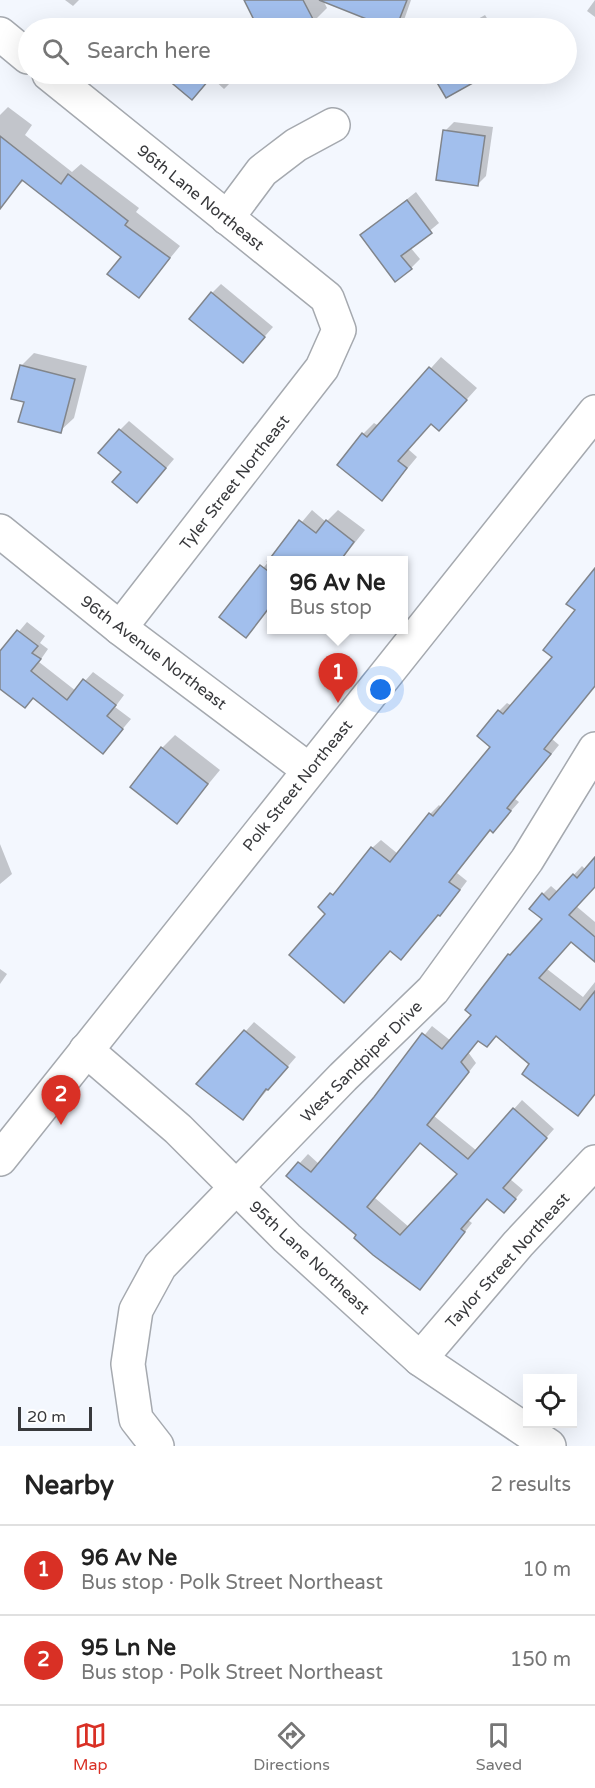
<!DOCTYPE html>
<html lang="en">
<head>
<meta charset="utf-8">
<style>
  body { margin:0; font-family:"Varela Round",sans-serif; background:#f2f2f2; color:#222 }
  .controls { position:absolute; right:18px; bottom:18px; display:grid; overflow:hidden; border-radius:0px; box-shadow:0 6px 24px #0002 }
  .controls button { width:54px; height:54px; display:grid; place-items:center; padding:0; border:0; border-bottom:2px solid #e0e0e0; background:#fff; color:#222; font:30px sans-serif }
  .scale { position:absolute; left:18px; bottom:15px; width:74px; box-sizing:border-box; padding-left:6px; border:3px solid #38393c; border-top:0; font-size:16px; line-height:21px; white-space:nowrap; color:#38393c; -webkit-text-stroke:4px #fff; paint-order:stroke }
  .you { position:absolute; left:381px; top:690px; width:21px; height:21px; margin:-15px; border:4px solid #fff; border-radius:50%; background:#1a73e8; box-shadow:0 0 0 9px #1a73e833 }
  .badge { display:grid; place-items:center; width:39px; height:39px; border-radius:50%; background:#d93025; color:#fff; font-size:20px; font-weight:700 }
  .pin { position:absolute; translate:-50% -50px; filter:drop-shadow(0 2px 3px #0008) }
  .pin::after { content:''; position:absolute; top:32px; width:21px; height:18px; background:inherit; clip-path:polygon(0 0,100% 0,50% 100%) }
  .popup { position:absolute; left:267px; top:556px; width:141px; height:78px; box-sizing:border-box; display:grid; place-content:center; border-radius:0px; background:#fff; filter:drop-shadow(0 2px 4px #0005); font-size:20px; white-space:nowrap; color:#767676 }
  .popup b { font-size:22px; color:#222 }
  .popup::after { content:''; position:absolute; left:50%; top:100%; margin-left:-12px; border:12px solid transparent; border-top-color:#fff }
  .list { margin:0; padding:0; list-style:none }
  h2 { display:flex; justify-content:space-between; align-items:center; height:78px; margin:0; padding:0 24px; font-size:26px }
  h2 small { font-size:20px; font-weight:400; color:#767676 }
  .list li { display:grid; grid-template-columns:39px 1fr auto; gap:18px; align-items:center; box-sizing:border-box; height:90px; padding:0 24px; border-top:2px solid #e0e0e0 }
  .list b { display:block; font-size:22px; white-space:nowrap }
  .list p { margin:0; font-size:20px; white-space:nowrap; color:#767676 }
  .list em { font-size:20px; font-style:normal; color:#767676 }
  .icon { flex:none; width:33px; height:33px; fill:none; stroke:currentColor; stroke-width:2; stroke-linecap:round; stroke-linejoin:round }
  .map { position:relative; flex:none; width:595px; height:1446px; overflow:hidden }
  .search { position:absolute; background:#fff; box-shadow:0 6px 24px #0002; left:18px; right:18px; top:18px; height:66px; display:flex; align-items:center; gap:15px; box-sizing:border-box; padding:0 21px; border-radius:33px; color:#767676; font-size:22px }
  .sheet { height:258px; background:#fff }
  nav { display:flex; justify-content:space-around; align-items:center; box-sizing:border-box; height:84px; border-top:2px solid #e0e0e0; background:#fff; font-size:16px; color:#767676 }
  nav a { display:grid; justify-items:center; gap:3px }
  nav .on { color:#d93025 }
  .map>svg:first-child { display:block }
  .shadow { fill:#0003; fill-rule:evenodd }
  .building { fill:#a2bfed; stroke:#81858b; stroke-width:1.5; fill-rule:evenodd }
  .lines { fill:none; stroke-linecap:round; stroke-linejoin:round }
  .minor-casing { stroke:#a5a9af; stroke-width:36 }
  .minor { stroke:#fff; stroke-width:33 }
  .labels { text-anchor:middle; stroke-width:5; stroke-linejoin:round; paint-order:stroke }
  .street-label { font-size:16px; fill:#38393c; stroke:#fff }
</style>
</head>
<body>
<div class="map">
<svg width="595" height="1446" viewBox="0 0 595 1446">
  <rect width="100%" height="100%" fill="#f3f7fe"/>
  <g class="shadow">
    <path d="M65,0H79L73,6Z"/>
    <path d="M245,0H323L327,8L314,21L300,28H260Z"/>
    <path d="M335,0H411L404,20L396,28L333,6Z"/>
    <path d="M595,0V17L587,11Z"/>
    <path d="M485,15L493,28H462Z"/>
    <path d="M221,23L228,28H215Z"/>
    <path d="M164,74H239L224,89L211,77L192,98Z"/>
    <path d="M434,74H486L447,96Z"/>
    <path d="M8,107L32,125L25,135L72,172L81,164L139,208L136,212L180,246L139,296L123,256L24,180L0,205V115Z"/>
    <path d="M454,122L493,127L486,176L477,185L445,131Z"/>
    <path d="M416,192L439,223L410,247L420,259L411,268L362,235Z"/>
    <path d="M221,284L273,327L243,361L212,293Z"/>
    <path d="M34,353L87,366L74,418L60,431L25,401L21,366Z"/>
    <path d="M441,357L477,388L450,418L431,423L408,449L417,457L382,499L363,434L374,423L379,426Z"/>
    <path d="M129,421L174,459L146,492L123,472L120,430Z"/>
    <path d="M312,510L326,522L338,510L365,530L341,560H272V605L246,636L222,617Z"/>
    <path d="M586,582L595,685L552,739L559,745L515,799L519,802L493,831L491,829L457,873L467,881L448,906L390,949L327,914L320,907L341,886L372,848L381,840L398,854L430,814L439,805L442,808L492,747L499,711L507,703L512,706L554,657L577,610Z"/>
    <path d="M27,622L45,636L40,643L48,649L39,662L76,691L93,672L124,695L115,707L131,719L103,752L34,697L0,687V654Z"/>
    <path d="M175,735L220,770L177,822L162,748Z"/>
    <path d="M0,844L12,874L0,884Z"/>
    <path d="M595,859V886L576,906L595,922V955L571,941L547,969L583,997L595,982V1095L578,1114L531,1064L497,1035L479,1039L468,1052L476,1063L434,1116L477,1151L522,1100L554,1129L510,1179L523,1190L512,1203L488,1198L468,1220L472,1223L420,1288L288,1176L308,1154L319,1164L432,1026L451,1041L473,1015L467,1009L510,955L544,919L543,894L551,886L558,892L582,866L586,870ZM421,1142L459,1173L409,1227L375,1198Z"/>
    <path d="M0,969L7,974L0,984Z"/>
    <path d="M254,1022L296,1057L243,1118L198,1084Z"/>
  </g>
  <g class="building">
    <path d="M244,0H303L315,23L303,28H258Z"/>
    <path d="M319,0H407L396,28H389Z"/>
    <path d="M161,74H214L192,100Z"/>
    <path d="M432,74H489L446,98Z"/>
    <path d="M443,130L485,136L478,186L436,180Z"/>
    <path d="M0,136L61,184L68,174L128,221L125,225L170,258L139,298L107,274L121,257L22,180L0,209Z"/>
    <path d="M407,200L432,233L401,256L412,269L395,282L360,235Z"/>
    <path d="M211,292L265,337L243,363L189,319Z"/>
    <path d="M20,365L75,379L61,433L18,422L24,402L11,399Z"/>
    <path d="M429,367L467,400L439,431L431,424L398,461L407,468L382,501L337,465L362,433L367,437Z"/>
    <path d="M119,429L166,468L137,503L112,482L121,472L98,453Z"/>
    <path d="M299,520L316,533L326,520L354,542L340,561H268Z"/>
    <path d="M260,565L272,574V604L246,638L219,617Z"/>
    <path d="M595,568V686L544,749L551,754L507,808L511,811L493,833L490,830L449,882L460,890L440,916L438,915L401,960L390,951L344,1003L289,955L325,914L318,907L330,893L333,895L371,847L390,862L429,813L433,816L490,747L477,736L498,710L503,714L552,657L543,650L575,610L566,604Z"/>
    <path d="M17,630L38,646L32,653L41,659L31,671L67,700L83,679L116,705L107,716L123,729L103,754L33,698L25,708L0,689V651Z"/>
    <path d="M161,747L208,784L177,824L130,787Z"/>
    <path d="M595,857V887L569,915L595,937V962L571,942L539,978L580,1010L595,991V1094L578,1116L522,1074L529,1064L496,1036L487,1047L478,1041L461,1062L469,1072L427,1125L468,1159L513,1108L547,1138L503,1188L516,1199L504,1213L487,1199L461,1229L465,1232L420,1290L373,1255L354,1238L356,1235L286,1176L298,1162L311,1172L374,1097L422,1033L442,1049L471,1015L465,1010L508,954L510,955L542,919L529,909L542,893L549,900L573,874L577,878ZM420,1143L457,1174L400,1235L367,1207Z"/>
    <path d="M244,1030L288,1067L268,1090L266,1089L243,1120L196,1084Z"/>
  </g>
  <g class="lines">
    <g class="minor-casing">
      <g id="minor">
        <path d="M0,34L28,57"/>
        <path d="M49,74L327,298L339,330L322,368L120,628"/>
        <path d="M227,218L262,171L296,145L333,125"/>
        <path d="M0,531L120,628L309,770"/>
        <path d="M86,1050L178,1129L287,1238L420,1359L549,1446"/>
        <path d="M0,1159L595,412"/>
        <path d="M420,1359L518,1244L595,1162"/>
        <path d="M157,1446L136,1419L128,1364L136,1310L160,1266L343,1077L433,990L527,860L595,749"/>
      </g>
    </g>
    <use href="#minor" class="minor"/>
  </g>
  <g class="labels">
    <g class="street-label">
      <text transform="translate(201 197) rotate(39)" y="6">96th Lane Northeast</text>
      <text transform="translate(234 482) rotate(-52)" y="6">Tyler Street Northeast</text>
      <text transform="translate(154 652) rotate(37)" y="6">96th Avenue Northeast</text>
      <text transform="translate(297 785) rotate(-51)" y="6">Polk Street Northeast</text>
      <text transform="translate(361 1061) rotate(-45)" y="6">West Sandpiper Drive</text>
      <text transform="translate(310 1257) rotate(43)" y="6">95th Lane Northeast</text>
      <text transform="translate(507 1260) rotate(-48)" y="6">Taylor Street Northeast</text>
    </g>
  </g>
</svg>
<div class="controls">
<button><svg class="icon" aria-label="locate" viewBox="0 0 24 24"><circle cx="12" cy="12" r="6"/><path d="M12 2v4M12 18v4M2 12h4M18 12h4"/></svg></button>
</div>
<div class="scale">20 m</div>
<div class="you"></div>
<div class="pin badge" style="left:338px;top:703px">1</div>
<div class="popup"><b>96 Av Ne</b>Bus stop</div>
<div class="pin badge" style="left:61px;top:1125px">2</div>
<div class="search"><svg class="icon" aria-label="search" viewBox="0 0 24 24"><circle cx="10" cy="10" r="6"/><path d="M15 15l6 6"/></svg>Search here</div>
</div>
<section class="sheet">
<h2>Nearby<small>2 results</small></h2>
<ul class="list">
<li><span class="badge">1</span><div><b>96 Av Ne</b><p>Bus stop · Polk Street Northeast</p></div><em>10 m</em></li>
<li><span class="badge">2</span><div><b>95 Ln Ne</b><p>Bus stop · Polk Street Northeast</p></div><em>150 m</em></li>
</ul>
</section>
<nav>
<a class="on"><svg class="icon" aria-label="map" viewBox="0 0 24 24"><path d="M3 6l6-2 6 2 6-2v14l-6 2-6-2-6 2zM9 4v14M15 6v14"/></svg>Map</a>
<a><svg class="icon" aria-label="directions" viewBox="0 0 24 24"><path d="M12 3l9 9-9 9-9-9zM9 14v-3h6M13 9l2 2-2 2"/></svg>Directions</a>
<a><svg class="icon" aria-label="saved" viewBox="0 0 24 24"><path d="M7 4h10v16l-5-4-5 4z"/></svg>Saved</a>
</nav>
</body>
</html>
